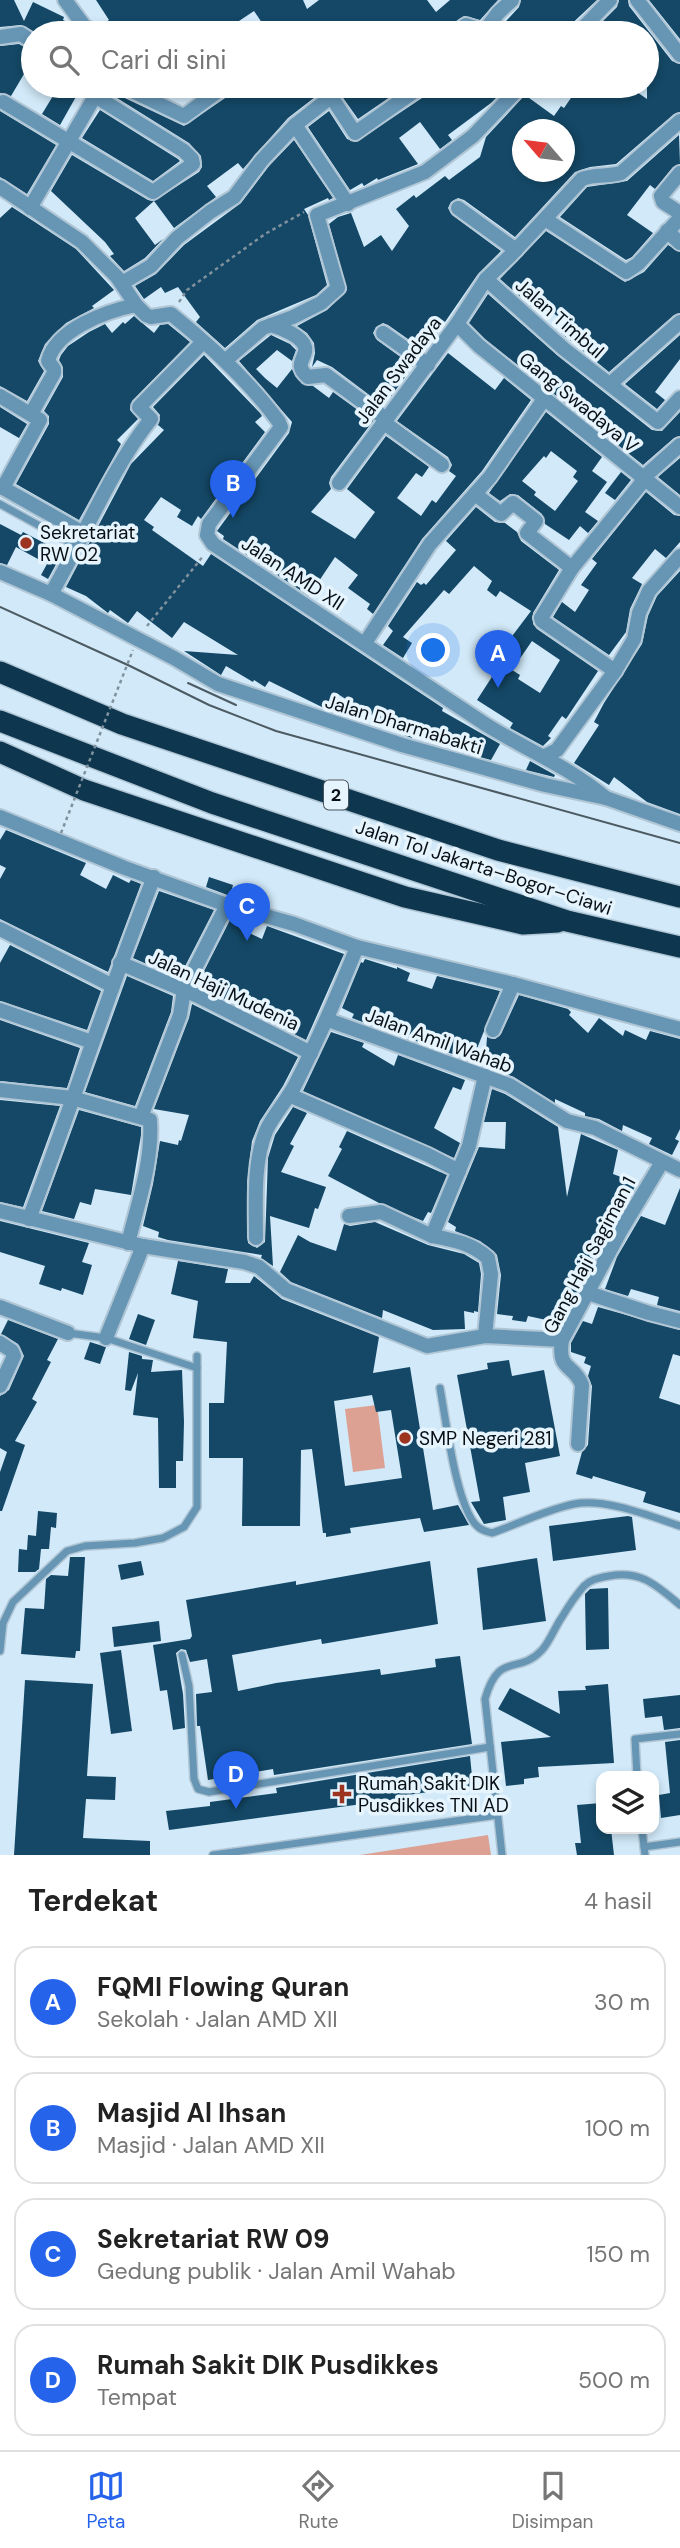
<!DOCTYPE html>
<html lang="id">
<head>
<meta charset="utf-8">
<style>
  body { margin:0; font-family:"DM Sans",sans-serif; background:#f6f6f6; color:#222 }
  .controls { position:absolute; right:21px; bottom:21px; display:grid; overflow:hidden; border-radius:14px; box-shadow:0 4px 10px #0003 }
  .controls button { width:63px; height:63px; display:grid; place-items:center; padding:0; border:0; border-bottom:2px solid #e0e0e0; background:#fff; color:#222; font:35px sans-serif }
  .compass { position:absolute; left:512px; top:119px; width:63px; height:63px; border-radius:50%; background:#fff; box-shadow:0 4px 10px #0003; rotate:298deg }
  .you { position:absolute; left:434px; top:651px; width:24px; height:24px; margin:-18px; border:5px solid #fff; border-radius:50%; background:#1a73e8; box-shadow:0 0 0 10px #1a73e833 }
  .badge { display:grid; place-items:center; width:46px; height:46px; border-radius:50%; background:#2563eb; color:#fff; font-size:23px; font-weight:700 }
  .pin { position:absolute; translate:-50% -58px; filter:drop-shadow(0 2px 4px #0008) }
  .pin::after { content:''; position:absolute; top:37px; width:24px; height:21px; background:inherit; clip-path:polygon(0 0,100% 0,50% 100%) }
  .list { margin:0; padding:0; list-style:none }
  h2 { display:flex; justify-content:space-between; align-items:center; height:91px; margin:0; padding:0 28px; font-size:30px }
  h2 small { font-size:23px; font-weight:400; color:#767676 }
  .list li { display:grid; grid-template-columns:46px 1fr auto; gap:21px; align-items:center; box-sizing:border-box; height:112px; margin:0 14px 14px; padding:0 14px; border:2px solid #e0e0e0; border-radius:21px }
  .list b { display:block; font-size:26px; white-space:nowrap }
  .list p { margin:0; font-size:23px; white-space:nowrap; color:#767676 }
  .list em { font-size:23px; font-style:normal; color:#767676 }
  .icon { flex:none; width:38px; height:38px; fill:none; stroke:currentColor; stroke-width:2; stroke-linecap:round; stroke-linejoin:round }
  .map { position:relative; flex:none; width:680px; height:1855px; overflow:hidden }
  .search { position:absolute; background:#fff; box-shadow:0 4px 10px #0003; left:21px; right:21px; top:21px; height:77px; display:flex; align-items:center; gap:18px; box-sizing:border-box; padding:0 24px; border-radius:38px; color:#767676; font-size:26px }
  .sheet { height:595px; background:#fff }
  nav { display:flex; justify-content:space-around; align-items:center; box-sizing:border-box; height:98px; border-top:2px solid #e0e0e0; background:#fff; font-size:19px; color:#767676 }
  nav a { display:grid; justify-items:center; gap:4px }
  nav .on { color:#2563eb }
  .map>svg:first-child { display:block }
  .green { fill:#dca193 }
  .building { fill:#144866; fill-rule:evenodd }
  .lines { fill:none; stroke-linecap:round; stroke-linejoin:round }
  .lane-casing { stroke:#b1c6d5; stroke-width:10 }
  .street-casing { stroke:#b1c6d5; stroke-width:18 }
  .highway-casing { stroke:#b1c6d5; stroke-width:24 }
  .path { stroke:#80929e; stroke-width:2.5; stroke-dasharray:3.5 3.5; stroke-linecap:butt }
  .lane { stroke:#6796b5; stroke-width:7 }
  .street { stroke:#6796b5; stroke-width:14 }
  .highway { stroke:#0e374f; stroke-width:21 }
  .tram { stroke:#4c5a62; stroke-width:2 }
  .path-bridge { stroke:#80929e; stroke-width:2.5; stroke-dasharray:3.5 3.5; stroke-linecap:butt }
  .poi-dot { fill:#9d341f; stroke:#e6f4fe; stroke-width:2.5 }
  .labels { text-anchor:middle; stroke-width:7; stroke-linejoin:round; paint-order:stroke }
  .shield { fill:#e6f4fe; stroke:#4b545b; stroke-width:2 }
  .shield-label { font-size:18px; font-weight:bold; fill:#081015 }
  .street-label { font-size:19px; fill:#081015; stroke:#e6f4fe }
  .poi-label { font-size:19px; fill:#081015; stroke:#e6f4fe; text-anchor:start }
</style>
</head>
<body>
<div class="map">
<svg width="680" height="1855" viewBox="0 0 680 1855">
  <rect width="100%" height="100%" fill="#d1e9f9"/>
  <g class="green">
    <path d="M377,1405L385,1468L353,1472L345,1409Z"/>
    <path d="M488,1835L491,1855H360Z"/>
  </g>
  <g class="building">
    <path d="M0,0H14L24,21L33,2L64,17L63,20L71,24L78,33H37L21,25L0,27Z"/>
    <path d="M96,0H303L307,9L319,0H427L436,12L450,0H498L480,20L464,16L449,26L445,33H269L254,11L221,33H113L106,22L109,20Z"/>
    <path d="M521,0H597L564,31L556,23L546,33H495L519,7Z"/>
    <path d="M619,0H628L629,6L672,61L680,64V112L674,114L616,164L590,167L575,172L515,237L464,200L458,198L451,202L448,208L452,215L501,251L478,274L425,351L388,325L383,323L376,327L373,333L377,340L413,366L384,406L332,367L317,360L312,367L315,353L314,343L307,333L297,326L327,310L347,290L329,224L338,217L351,213L364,247L381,235L392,251L409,226L396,209L414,195L416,198L445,176L449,180L480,157L486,137L525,95L554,116L561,106L564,108L573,95L577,97L585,86H590L607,97L615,86H628L647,99V33H591L617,7ZM522,130H564V172H522Z"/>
    <path d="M649,0H680V39Z"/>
    <path d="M19,44L33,52V79L24,74L11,96L0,93V46Z"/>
    <path d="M59,86H82L60,125L42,114Z"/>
    <path d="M235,86H321L319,94L288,118L243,169L238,163L207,186L216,197L174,228L154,201L199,172L202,167L201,156L189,143L109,93L110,91L184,126L231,94Z"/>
    <path d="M347,86H406L358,119L341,95Z"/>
    <path d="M432,86H508L491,103L448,135L452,140L440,149L420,122L399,138L418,164L378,180L377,178L364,186L362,183L350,190L308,127L329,111L347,139L356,142L428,94Z"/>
    <path d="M100,110L178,159L180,161L153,181L82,138Z"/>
    <path d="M0,111L56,145L27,194L0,177Z"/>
    <path d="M679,135L680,164L673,167L655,189L650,185L627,215L653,233L632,257L626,260L560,217L587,187L627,181Z"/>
    <path d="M294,140L333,198L329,200L328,198L304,209L308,215L327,285L316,295L257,320L225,348L196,322L200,317L178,287L165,293L161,287L144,299L135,286L156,274L184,245L241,203L269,166Z"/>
    <path d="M72,155L148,200L154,201L135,218L155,245L163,239L145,258L124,271L110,256L114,254L105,242L51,191Z"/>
    <path d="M12,207L76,249L114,290L92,306L94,308L66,323L45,344L38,361L44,371L27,401L0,386V218Z"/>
    <path d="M546,231L625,282L644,272L668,245L680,252V313L674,315L609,372L561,333L568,324L545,307L540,314L500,279Z"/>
    <path d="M488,294L558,356L652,430L662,431L680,412V436L674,438L643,465L485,339L469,323Z"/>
    <path d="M134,316L154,333L160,325L168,324L190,342L132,401L130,410L138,419L117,440L121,444L79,520L16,484L49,424V416L44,411L63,377V368L59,360L61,355L68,346L89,332L105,324L112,333L123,322L125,324Z"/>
    <path d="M271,335L290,344L296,350L292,361L277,350L256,369L266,379L277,388L292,369L302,384L313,386L329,398L333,392L373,421L331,477L329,483L331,489L311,512L355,539L375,512L347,489L386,436L429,467L422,477L416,473L397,498L421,516L432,500L436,503L456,476L449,471L452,465L448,457L397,421L448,353L495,390L504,378L531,400L482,471L422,539L373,614L367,609L370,604L348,588L358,575L335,557L309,596L223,539L224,536L217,531L289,433L292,422L239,361Z"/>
    <path d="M680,335V359L655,392L665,400L657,409L625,384Z"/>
    <path d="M204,355L260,413L262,416L255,422L265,432L201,519L198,516L192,526L177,517L181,510L161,497L144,520L154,527L152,530L203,566L211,554L443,708L442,711L500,744L491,760L465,753L428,734L425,740L415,733L412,738L406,736L336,693L328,710L269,681L265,687L254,680L253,682L226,666L221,675L184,651L238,655L184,622L172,638L137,611L128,623L110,610L108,613L86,596L66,587L131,464L164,430L158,425L160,415L153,407Z"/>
    <path d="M0,407L27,424L19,438L0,427Z"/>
    <path d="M546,412L602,457L592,471L607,482L585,512L598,521L588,533L580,526L569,540L545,524L542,514L518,495L510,494L500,501L489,493ZM551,451L577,471L573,477L578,481L555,511L534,495L536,492L522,481L544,456L546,458Z"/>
    <path d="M680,458V495L658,477Z"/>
    <path d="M621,472L631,480L615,500L605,493Z"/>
    <path d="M646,492L674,515L680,516V542L666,558L655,549L632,578L642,584L630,609L626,632L609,655L553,617L562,602L575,612L589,590L581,585L597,563L592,559Z"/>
    <path d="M476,507L495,522L505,523L517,532L521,541L559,570L533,613V624L537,629L598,671L566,719L562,716L548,736L551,738L543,746L510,728L513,723L477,700L508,652L503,648L531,611L500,591L496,597L487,590L492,581L474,566L449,594L444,590L403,637L412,643L403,658L383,645L393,631L388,626L417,582L421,585L424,583L426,585L456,550L446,541ZM532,641L560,660L540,693L518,679L520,675L512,670Z"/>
    <path d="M0,524L21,535L23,532L56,549L59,545L65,548L48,579L41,575L47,564L16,547L7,565L0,563Z"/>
    <path d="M680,571V814L647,802L614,777L609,785L574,763L599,725L594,722L604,703L642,644L648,616L657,596Z"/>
    <path d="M530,761L555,775L554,777L526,770Z"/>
    <path d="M6,830L86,863L80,875L106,889L113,875L129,883L131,880L141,884L108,972L0,919V879L6,868L0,865V840Z"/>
    <path d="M209,877L233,885L230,896L206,887Z"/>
    <path d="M159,891L214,910L179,978L133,958Z"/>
    <path d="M232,916L243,920L239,928L262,939L267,926L344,954L306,1040L197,985Z"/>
    <path d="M10,945L101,991L87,1030L0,1001V963Z"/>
    <path d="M365,959L397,969V967L410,973L407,981L432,989L437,976L500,991L472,1061L405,1037L407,1031L379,1018L373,1026L352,1018L354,1014L342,1008L361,962L363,963Z"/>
    <path d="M127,976L173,996L171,1012L135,1106L85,1092Z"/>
    <path d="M519,995L568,1009L571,1012L569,1015L588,1033L599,1018L623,1036L625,1030L646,1040L650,1031L680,1039V1129L675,1139L679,1141L672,1155L649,1144L652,1138L623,1125L622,1131L599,1119L585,1116V1113L555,1099V1103L514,1077L485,1066L487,1037L495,1039L501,1034Z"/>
    <path d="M192,1004L298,1057L283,1086L260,1121L252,1141L247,1183L248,1243L257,1248L265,1242L268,1158L275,1135L293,1107L307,1113L290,1144L294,1146L281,1172L326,1187L318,1209L315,1208L309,1228L270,1216L273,1266L261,1258L262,1255L168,1240L158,1237L159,1232L143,1226L153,1184L160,1141L178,1145L179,1140L181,1141L189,1115L154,1109L189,1018Z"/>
    <path d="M0,1020L80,1048L67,1088L0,1081Z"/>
    <path d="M331,1032L364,1043L362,1047L394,1066L398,1055L465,1080L461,1090L453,1087L434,1128L460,1143L454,1158L303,1091Z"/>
    <path d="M492,1089L505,1094L558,1127L567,1197L581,1134L618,1150L613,1174L637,1183L617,1219L604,1214L596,1237L599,1238L589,1270L560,1323L528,1316L526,1322L512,1320L513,1316L497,1314L501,1275L497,1255L480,1241L455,1231L456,1227L448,1222L479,1147L505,1149L506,1122H484Z"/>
    <path d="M0,1100L60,1106L23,1207L0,1202Z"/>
    <path d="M79,1110L141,1127V1135L131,1195L95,1189L91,1205L80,1202L74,1219L42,1211Z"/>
    <path d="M347,1131L447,1175L431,1213L428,1212L423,1221L379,1203L328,1176L342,1149L339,1147Z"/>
    <path d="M680,1188V1311L657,1305L659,1297L631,1289L628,1296L605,1289L617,1257L641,1216L665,1225Z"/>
    <path d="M0,1221L89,1243L82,1262L92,1265L83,1295L62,1288L61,1291L39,1284L45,1266L0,1252Z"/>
    <path d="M375,1222L428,1245L464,1254L479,1263L481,1274L478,1312L474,1311V1313L464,1311L465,1329L433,1330L383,1310L382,1318L291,1282L280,1272L298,1235L310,1242L336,1251L344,1224L350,1226Z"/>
    <path d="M178,1261L228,1269L225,1283H250L254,1276L282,1299L379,1337L373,1373L410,1367L433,1510L458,1505L469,1525L424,1532L420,1518L350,1528L351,1533L326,1537V1533H323L312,1449L301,1450L300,1526H242L243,1458H209V1403H224L227,1342L193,1338L198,1301L171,1294ZM372,1395L376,1412L391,1410L402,1478L345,1486L334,1401Z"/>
    <path d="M598,1307L680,1330V1356L673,1354L659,1398L680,1405V1513L643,1502L646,1492L593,1476L592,1479L576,1474L582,1452L588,1445L592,1386L588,1376L591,1366L584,1363L586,1357L571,1352V1343L583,1321L592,1324Z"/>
    <path d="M138,1314L155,1320L146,1345L129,1339Z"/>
    <path d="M8,1320L58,1339L47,1360L51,1362L32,1399L37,1402L15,1441L25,1445L2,1511H0V1472L7,1452L0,1448V1396L9,1390L24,1356L18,1344L1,1334Z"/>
    <path d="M90,1342L106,1347L100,1364L84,1359Z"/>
    <path d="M129,1352L142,1356V1359L153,1360L151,1372L182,1370L184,1422L183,1461H176V1488H159L158,1418L133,1415L138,1373L131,1391L125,1390Z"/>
    <path d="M509,1360L512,1376L544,1370L560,1456L525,1463L530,1492L503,1497L506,1520L484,1524L471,1502L480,1501L457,1375L488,1369L487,1363Z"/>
    <path d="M38,1511L57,1513L56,1528L51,1527L49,1549H41L39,1569L35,1572H18L19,1549L27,1550L28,1535L36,1536Z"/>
    <path d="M628,1516L632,1517L636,1550L553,1561L549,1526Z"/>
    <path d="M70,1557H85L80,1651H76L75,1658L21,1654L25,1608L44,1609L46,1579L51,1575L68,1576Z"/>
    <path d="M537,1558L546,1621L483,1630L477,1568Z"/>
    <path d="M141,1561L144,1575L121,1580L118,1565Z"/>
    <path d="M430,1561L438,1624L322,1644L321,1639L232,1655L238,1691L276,1683L380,1669L381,1675L436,1667L435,1659L460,1656L472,1744L274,1775L273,1769L208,1780L200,1726H197L196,1694L212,1692L207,1659L190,1662L186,1650L181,1649L176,1653L183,1694L185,1728L173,1730L167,1690L160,1691L153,1645L190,1639L192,1636L186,1600L296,1581V1585Z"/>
    <path d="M608,1588L609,1649L586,1650L585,1594L590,1589Z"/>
    <path d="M159,1621L161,1641L114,1647L112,1627Z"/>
    <path d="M121,1650L132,1731L111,1734L100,1653Z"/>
    <path d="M25,1680L93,1684L87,1776L116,1777L115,1800L86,1799L83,1838L150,1841V1855H14Z"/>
    <path d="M608,1684L614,1763L538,1767L539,1777L524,1779V1784L506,1786L501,1742L551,1737L498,1709L510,1688L560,1714L558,1691L586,1690L585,1686Z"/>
    <path d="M680,1695V1728L664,1730L662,1716L645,1718L643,1699Z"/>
    <path d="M680,1740V1815L661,1818L659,1795L670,1793L665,1742Z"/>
    <path d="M470,1756L473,1786L407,1795V1798L169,1830L166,1811L210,1806V1802L277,1793L276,1788Z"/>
    <path d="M601,1803V1829H611L614,1855H577L575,1843H581L577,1805Z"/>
  </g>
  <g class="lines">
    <g class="lane-casing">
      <g id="lane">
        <path d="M0,504L78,547"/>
        <path d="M68,1333L106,1338L197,1368"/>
        <path d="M440,1388C446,1420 456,1506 477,1526C482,1531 486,1531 492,1533C518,1524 548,1509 574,1504C605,1498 650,1516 680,1526"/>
        <path d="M0,1651L3,1623L13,1602L67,1551L85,1546L135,1543L163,1538L184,1527L197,1507V1356"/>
        <path d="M182,1655L189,1686L194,1779L198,1789L209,1792L490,1747"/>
        <path d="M637,1776L635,1739L680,1734"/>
        <path d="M642,1829L645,1855"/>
        <path d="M644,1847L680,1842"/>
        <path d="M213,1855L498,1815"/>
        <path d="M502,1855L485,1699C499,1650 518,1676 542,1650C550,1641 555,1627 562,1617C568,1607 576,1595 584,1586C591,1579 599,1578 609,1576C641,1570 656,1585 680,1605"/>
      </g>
    </g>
    <g class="street-casing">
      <g id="street">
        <path d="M65,0L85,27L96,33"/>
        <path d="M637,0L680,55"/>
        <path d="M455,33L466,25L475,28L479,33"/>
        <path d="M483,33L498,13L512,0"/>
        <path d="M578,33L610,0"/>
        <path d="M0,37L21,34L33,42"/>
        <path d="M122,86L184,116L225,86"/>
        <path d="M337,86L328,92L355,133L422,86"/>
        <path d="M3,102L153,192L193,164L192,159L184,151L95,96"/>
        <path d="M295,125L331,97"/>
        <path d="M680,173L661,196L663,202L680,213"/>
        <path d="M0,187L82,242L117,277L136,305L146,315L151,317L171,314C211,346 249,381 279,422L281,427L209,524L207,535L213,544L485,724C526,750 568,766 606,798"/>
        <path d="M30,208L101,86"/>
        <path d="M458,208L516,250"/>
        <path d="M545,219L626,272L638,264L680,218"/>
        <path d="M667,231L680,243"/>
        <path d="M486,279L564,349L658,422L680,398"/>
        <path d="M122,283L151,266L177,238L210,212L234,197L262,160L295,125L348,204"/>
        <path d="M457,324L479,346L680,507"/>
        <path d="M271,325C281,328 302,336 305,347C308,357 292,364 308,377L326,375L386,419"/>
        <path d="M383,333L428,365"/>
        <path d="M226,360L263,328L293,317L321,303L338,288L317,215L425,172L473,136L521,86"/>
        <path d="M610,384L680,322"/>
        <path d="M0,396L40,420L3,488L0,486"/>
        <path d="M31,414L54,373V369L48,361C56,329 107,311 136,305"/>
        <path d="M383,422L442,465"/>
        <path d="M339,483L457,324L486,279L510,256L582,179C595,174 608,177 621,173L680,121"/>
        <path d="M3,488L85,534"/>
        <path d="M475,494L501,514L513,503L536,521L527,533L572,568"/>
        <path d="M0,572L51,594L174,658L218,684L402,745L545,785L606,798L680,824"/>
        <path d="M51,594C84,537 111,469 151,419L139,407L203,342"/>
        <path d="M365,643L430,544L490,477L544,399"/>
        <path d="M615,671L542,621L541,618L572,568L640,485L643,478L680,445"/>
        <path d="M545,756L557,750L615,671L634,639L639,613L649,591L680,556"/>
        <path d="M0,817L125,868L227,905L294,924L357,947L513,984L680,1029"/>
        <path d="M0,929L113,986"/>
        <path d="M120,963L198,996L311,1053"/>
        <path d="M0,1010L92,1042"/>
        <path d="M328,1020L509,1085L567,1121L595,1128L680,1170"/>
        <path d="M493,1030L513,984"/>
        <path d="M485,1076L469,1146L432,1236C453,1240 471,1243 488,1258L491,1274L485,1336"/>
        <path d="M0,1090L72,1098L150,1120C153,1160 138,1204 128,1243"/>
        <path d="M289,1095L428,1155L459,1171"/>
        <path d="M141,1117L180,1015L184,990L227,905"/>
        <path d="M0,1211L143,1246L244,1262L259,1267L286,1290L427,1346L485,1336L562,1340"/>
        <path d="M349,1216L381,1212L432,1236"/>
        <path d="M29,1219C72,1106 109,990 154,877"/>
        <path d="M256,1238C256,1204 253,1162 266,1131C273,1115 287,1101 295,1085C318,1040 338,994 357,947"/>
        <path d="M588,1293L649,1313L680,1321"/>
        <path d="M0,1307L68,1333"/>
        <path d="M106,1338L143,1246"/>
        <path d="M0,1343L12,1351L14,1356L0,1386"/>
        <path d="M578,1444L582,1385C574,1363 557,1372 562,1340L620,1232L662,1162"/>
      </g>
    </g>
    <g class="highway-casing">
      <g id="highway">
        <path d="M0,672L122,724L498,850L680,897"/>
        <path d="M0,721L212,803L567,921L680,947"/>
        <path d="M0,752L84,790L405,897L523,924L558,922"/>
      </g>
    </g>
    <g class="path">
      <path d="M179,302L187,290L265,234L304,212"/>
      <path d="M147,626L204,555"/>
    </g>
    <use href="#lane" class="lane"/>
    <use href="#street" class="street"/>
    <use href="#highway" class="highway"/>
    <g class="tram">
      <path d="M0,607L130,666L209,705L276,731L680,843"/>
      <path d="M188,683L236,705"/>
    </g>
    <path class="path-bridge" d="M61,833L133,650"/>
  </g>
  <g class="poi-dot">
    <circle cx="26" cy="543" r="7"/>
    <circle cx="405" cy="1438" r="7"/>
    <path d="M338.5 1783.5h7v7h7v7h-7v7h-7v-7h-7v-7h7z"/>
  </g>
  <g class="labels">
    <rect class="shield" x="324" y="780.5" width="24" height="29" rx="5"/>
    <g class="shield-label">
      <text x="336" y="801">2</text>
    </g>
    <g class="street-label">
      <text transform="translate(560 318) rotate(41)" y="7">Jalan Timbul</text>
      <text transform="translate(398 370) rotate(-53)" y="7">Jalan Swadaya</text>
      <text transform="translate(579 402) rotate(39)" y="7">Gang Swadaya V</text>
      <text transform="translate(293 573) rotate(33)" y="7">Jalan AMD XII</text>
      <text transform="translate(404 724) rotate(17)" y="7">Jalan Dharmabakti</text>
      <text transform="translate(484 867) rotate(18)" y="7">Jalan Tol Jakarta–Bogor–Ciawi</text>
      <text transform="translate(224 990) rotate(25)" y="7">Jalan Haji Mudenia</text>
      <text transform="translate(439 1040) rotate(20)" y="7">Jalan Amil Wahab</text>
      <text transform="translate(589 1255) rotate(-62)" y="7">Gang Haji Sagiman 1</text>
    </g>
    <g class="poi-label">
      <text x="40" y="539">Sekretariat<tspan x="40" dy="22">RW 02</tspan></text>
      <text x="419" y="1445">SMP Negeri 281</text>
      <text x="358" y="1790">Rumah Sakit DIK<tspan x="358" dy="22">Pusdikkes TNI AD</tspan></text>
    </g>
  </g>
</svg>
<div class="controls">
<button><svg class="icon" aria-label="layers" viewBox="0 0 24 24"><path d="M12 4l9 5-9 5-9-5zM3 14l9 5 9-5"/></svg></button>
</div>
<svg class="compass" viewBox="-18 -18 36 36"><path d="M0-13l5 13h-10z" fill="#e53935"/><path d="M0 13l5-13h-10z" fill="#767676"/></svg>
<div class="you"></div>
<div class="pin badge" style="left:498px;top:688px">A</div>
<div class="pin badge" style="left:233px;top:518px">B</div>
<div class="pin badge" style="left:247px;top:941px">C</div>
<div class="pin badge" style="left:236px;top:1809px">D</div>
<div class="search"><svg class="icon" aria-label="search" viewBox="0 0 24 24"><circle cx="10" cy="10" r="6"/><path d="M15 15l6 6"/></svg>Cari di sini</div>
</div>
<section class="sheet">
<h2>Terdekat<small>4 hasil</small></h2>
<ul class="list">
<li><span class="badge">A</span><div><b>FQMI Flowing Quran</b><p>Sekolah · Jalan AMD XII</p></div><em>30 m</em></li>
<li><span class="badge">B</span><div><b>Masjid Al Ihsan</b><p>Masjid · Jalan AMD XII</p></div><em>100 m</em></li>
<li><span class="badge">C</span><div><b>Sekretariat RW 09</b><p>Gedung publik · Jalan Amil Wahab</p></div><em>150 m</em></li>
<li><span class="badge">D</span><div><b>Rumah Sakit DIK Pusdikkes</b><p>Tempat</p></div><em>500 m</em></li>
</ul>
</section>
<nav>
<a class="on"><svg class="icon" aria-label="map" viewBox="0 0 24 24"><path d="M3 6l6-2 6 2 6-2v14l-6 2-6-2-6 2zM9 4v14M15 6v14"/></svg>Peta</a>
<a><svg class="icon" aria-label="directions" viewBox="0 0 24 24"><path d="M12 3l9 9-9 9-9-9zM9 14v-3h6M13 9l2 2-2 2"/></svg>Rute</a>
<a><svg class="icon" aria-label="saved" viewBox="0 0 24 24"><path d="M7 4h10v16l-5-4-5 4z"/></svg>Disimpan</a>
</nav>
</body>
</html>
